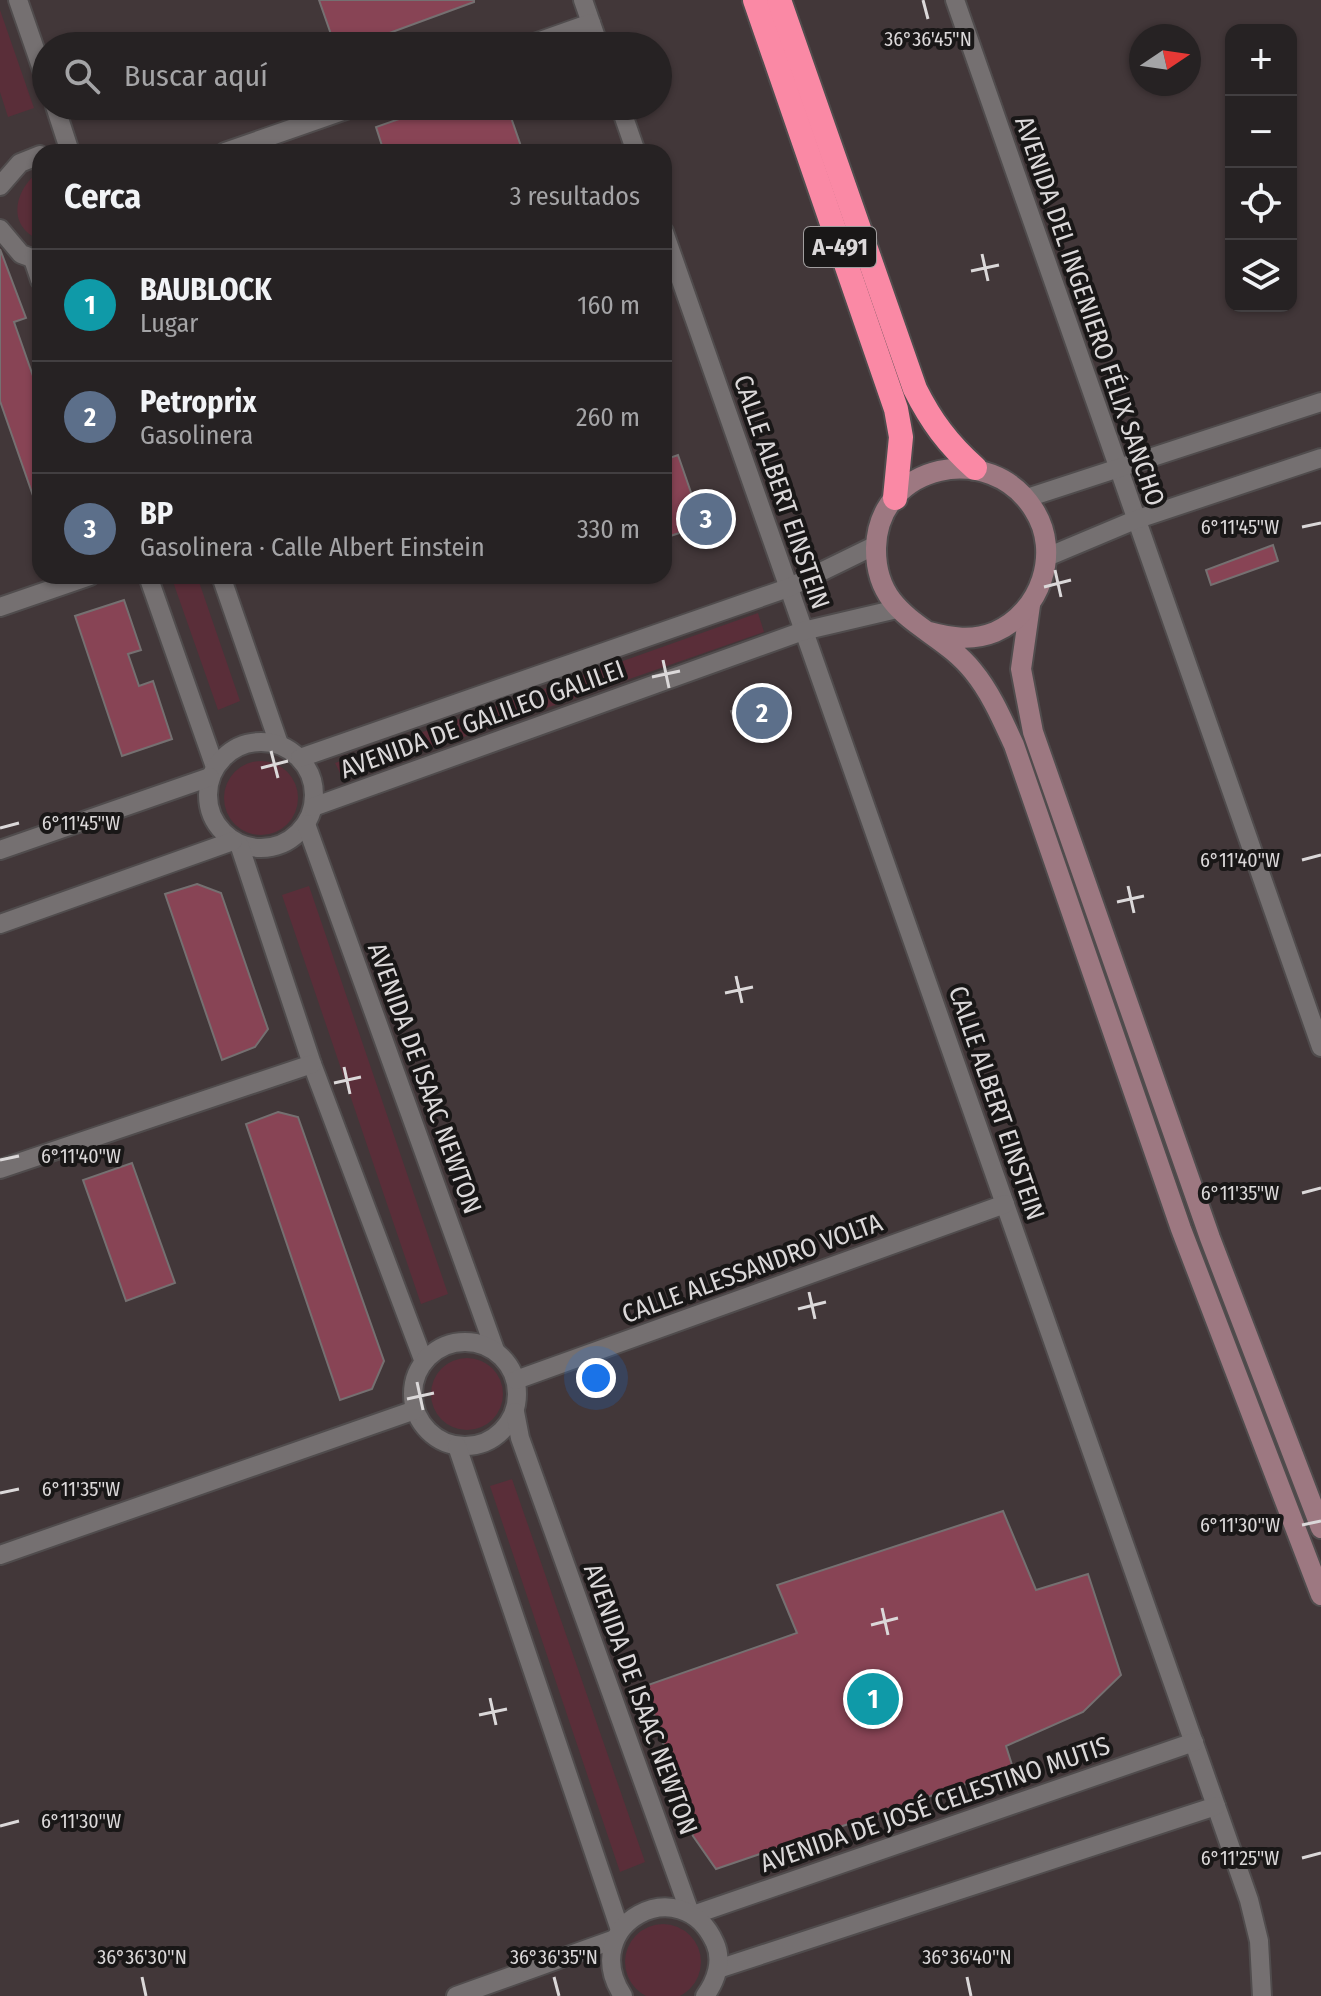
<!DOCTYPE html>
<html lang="es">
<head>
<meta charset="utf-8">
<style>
  body { margin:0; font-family:"Fira Sans Condensed",sans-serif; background:#322f30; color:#f1f3f6 }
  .controls { position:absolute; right:24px; top:24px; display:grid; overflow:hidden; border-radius:16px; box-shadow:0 2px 6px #0004 }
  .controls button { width:72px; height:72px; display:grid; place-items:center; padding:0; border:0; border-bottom:2px solid #423f41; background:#262223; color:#f1f3f6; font:40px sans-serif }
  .compass { position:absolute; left:1129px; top:24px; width:72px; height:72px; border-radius:50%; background:#262223; box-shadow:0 2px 6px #0004; rotate:77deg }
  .you { position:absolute; left:596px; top:1378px; width:28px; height:28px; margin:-20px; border:6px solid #fff; border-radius:50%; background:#1a73e8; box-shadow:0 0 0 12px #1a73e833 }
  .badge { display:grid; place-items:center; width:52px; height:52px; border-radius:50%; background:#f29aad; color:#fff; font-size:26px; font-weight:700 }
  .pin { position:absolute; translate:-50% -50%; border:4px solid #fff; box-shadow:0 2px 8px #0006 }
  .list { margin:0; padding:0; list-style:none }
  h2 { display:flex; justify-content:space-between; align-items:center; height:104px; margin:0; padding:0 32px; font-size:34px }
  h2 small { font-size:26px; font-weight:400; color:#a4a4a6 }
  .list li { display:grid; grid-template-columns:52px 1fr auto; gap:24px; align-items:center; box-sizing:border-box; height:112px; padding:0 32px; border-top:2px solid #423f41 }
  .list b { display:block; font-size:30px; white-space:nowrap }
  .list p { margin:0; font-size:26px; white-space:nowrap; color:#a4a4a6 }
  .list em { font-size:26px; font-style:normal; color:#a4a4a6 }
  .icon { flex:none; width:44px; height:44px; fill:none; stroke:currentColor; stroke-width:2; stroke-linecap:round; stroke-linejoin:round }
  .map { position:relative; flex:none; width:1321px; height:1996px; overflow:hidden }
  .search { position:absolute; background:#262223; box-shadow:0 2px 6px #0004; left:32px; top:32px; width:640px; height:88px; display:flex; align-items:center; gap:20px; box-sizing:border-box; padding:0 28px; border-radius:44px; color:#a4a4a6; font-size:30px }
  .panel { position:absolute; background:#262223; box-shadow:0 2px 6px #0004; left:32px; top:144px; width:640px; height:440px; border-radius:24px }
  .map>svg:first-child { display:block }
  .built { fill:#423739; fill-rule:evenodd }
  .green { fill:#5a2e39 }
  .building { fill:#845; stroke:#757071; stroke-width:2 }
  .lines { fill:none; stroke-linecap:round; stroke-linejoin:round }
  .street-casing { stroke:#504c4d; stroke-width:22 }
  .secondary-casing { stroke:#504c4d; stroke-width:24 }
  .highway-casing { stroke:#504c4d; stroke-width:28 }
  .street { stroke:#757071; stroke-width:18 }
  .secondary { stroke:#9d7881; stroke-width:20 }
  .highway { stroke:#fa89a5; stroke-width:24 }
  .ticks { fill:none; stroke:#dbd8d9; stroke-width:3 }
  .labels { text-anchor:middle; stroke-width:8; stroke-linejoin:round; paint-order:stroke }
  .shield { fill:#191717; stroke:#a19e9f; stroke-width:2 }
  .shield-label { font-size:24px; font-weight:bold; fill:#dbd8d9 }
  .street-label { font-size:26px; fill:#dbd8d9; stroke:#191717 }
  .ticks-label { font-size:20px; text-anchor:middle; fill:#dbd8d9; stroke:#191717; stroke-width:8; stroke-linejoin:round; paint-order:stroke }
</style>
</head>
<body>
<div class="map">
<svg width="1321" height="1996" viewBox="0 0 1321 1996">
  <rect width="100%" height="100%" fill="#322e2f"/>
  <path class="built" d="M0,0H1321V1996H0ZM1231,30H1291V306H1231ZM1141,36H1189V84H1141ZM46,46H658V106H46ZM40,152H664V576H40Z"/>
  <g class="green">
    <path d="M0,10L34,108L8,117L0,92Z"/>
    <path d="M40,171V240C5,226 15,188 40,171Z"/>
    <path d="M171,576H197L240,701L218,710Z"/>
    <path d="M758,613L764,632L343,779L335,763Z"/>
    <circle cx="261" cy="798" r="37"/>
    <path d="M309,886L448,1294L421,1304L282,895Z"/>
    <circle cx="467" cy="1394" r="36"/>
    <path d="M512,1479L645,1862L620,1872L490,1486Z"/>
    <circle cx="663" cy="1962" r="38"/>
  </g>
  <g class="building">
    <path d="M319,0H474V2L354,46H340L333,40Z"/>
    <path d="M436,106H507L523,152H384L376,127Z"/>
    <path d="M0,249L26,318L14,322L40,396L38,510L0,401Z"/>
    <path d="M678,455L695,504L703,501L710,523L664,538V460Z"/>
    <path d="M1273,545L1278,561L1211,585L1206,570Z"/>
    <path d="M124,600L141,650L128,654L139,686L153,681L172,739L122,756L75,616Z"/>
    <path d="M768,698L772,712L736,725L731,711Z"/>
    <path d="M197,884L221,893L268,1029L255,1047L222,1060L165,894Z"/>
    <path d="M278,1112L298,1117L384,1361L372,1389L340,1400L246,1124Z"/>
    <path d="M132,1163L175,1283L126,1301L83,1180Z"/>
    <path d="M1003,1511L1036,1590L1088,1574L1121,1675L1083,1712L1006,1746L1013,1768L716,1869L693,1836L645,1686L797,1633L777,1585Z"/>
  </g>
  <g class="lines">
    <g class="street-casing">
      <g id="street">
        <path d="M18,0L46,81"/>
        <path d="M583,0L599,46"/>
        <path d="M955,0L1321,1047"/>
        <path d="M526,46L591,23"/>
        <path d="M55,106L70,152"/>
        <path d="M620,106L636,152"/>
        <path d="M225,152L357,106"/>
        <path d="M0,186L20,163L40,155"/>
        <path d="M0,229L21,254L40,261"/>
        <path d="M664,232L1249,1900L1259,1941L1262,1996"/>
        <path d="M33,259L40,280"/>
        <path d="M1027,498L1321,402"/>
        <path d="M1047,557L1135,520L1321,458"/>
        <path d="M148,576L215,767"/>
        <path d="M221,576L279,744"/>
        <path d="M0,607L90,576"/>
        <circle cx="261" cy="795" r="53"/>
        <path d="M300,758L788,588L876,545"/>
        <path d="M313,807L803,631L897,609"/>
        <path d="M306,824L495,1350"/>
        <path d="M239,844L312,1064L424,1362"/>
        <path d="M0,850L210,777"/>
        <path d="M0,924L233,841"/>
        <path d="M0,1169L312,1064"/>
        <circle cx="465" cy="1394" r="52"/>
        <path d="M516,1380L1005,1204"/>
        <path d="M515,1412L520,1438L690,1913"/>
        <path d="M457,1446L620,1930"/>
        <path d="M0,1555L415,1410"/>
        <path d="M693,1915L1194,1742"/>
        <path d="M718,1969L1216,1806"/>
        <path d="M456,1996L615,1939"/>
        <path d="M623,1996C576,1924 682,1868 715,1943C723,1961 716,1981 705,1996"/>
      </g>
    </g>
    <g class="secondary-casing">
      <g id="secondary">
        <path d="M1030,605L1021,669L1033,732L1210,1238L1321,1528"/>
        <path d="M929,632C951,638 973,641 995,632C1041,612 1061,552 1034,510C991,440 878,463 876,548C875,619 936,625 973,671C991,693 1002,719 1014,745L1181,1229L1321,1595"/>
      </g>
    </g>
    <g class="highway-casing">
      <g id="highway">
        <path d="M755,0L896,409L901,437L895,498"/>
        <path d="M779,0L915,389C931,421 948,444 975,468"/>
      </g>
    </g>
    <use href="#street" class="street"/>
    <use href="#secondary" class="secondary"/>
    <use href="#highway" class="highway"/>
  </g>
  <path class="ticks" d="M923,0L928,19M982,254L988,281M971,271L999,265M1302,527L1321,523M1055,570L1061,597M1044,587L1071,580M663,660L669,688M652,677L680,671M271,751L278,778M261,768L288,761M0,828L19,823M1302,860L1321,855M1128,886L1134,913M1117,902L1144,896M736,976L742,1003M725,993L753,987M344,1067L350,1094M334,1083L361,1077M0,1160L19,1156M1302,1193L1321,1188M809,1292L815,1319M798,1309L826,1302M417,1382L423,1410M407,1399L434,1393M0,1493L19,1489M1302,1525L1321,1521M882,1608L888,1635M871,1625L898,1618M490,1698L496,1725M479,1715L507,1709M0,1826L19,1821M1302,1858L1321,1853M142,1977L146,1996M554,1977L559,1996M967,1977L971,1996"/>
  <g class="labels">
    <rect class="shield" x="804" y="227" width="72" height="40" rx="6"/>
    <g class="shield-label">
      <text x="840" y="255">A-491</text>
    </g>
    <g class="street-label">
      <text transform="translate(1090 311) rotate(71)" y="9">AVENIDA DEL INGENIERO FÉLIX SANCHO</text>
      <text transform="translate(782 492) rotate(71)" y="9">CALLE ALBERT EINSTEIN</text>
      <text transform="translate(482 719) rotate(-20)" y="9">AVENIDA DE GALILEO GALILEI</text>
      <text transform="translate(425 1078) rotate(70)" y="9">AVENIDA DE ISAAC NEWTON</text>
      <text transform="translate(997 1103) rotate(71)" y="9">CALLE ALBERT EINSTEIN</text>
      <text transform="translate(752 1268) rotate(-20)" y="9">CALLE ALESSANDRO VOLTA</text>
      <text transform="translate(641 1699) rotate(70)" y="9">AVENIDA DE ISAAC NEWTON</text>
      <text transform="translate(935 1804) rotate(-19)" y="9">AVENIDA DE JOSÉ CELESTINO MUTIS</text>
    </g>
  </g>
  <g class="ticks-label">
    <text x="928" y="46">36°36'45"N</text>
    <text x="1240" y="534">6°11'45"W</text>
    <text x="81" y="830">6°11'45"W</text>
    <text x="1240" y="867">6°11'40"W</text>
    <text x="81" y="1163">6°11'40"W</text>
    <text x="1240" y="1200">6°11'35"W</text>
    <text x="81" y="1496">6°11'35"W</text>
    <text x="1240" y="1532">6°11'30"W</text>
    <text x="81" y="1828">6°11'30"W</text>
    <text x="1240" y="1865">6°11'25"W</text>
    <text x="142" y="1964">36°36'30"N</text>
    <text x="554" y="1964">36°36'35"N</text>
    <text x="967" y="1964">36°36'40"N</text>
  </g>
</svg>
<div class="controls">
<button>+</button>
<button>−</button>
<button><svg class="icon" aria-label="locate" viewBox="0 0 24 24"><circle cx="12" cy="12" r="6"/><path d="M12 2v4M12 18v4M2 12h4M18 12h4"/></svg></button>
<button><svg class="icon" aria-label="layers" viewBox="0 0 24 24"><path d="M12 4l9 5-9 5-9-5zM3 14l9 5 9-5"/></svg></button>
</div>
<svg class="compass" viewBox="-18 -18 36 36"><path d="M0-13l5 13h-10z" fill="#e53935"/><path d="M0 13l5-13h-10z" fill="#a4a4a6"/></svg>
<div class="you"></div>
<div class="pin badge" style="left:873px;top:1699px;background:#0f9aa8">1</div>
<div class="pin badge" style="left:762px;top:713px;background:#5c6f8a">2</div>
<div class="pin badge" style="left:706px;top:519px;background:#5c6f8a">3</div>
<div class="search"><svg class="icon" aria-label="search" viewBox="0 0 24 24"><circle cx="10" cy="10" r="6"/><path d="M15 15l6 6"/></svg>Buscar aquí</div>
<section class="panel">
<h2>Cerca<small>3 resultados</small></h2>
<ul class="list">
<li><span class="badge" style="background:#0f9aa8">1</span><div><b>BAUBLOCK</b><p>Lugar</p></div><em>160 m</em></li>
<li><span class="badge" style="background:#5c6f8a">2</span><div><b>Petroprix</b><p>Gasolinera</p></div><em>260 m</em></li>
<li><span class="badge" style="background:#5c6f8a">3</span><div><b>BP</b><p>Gasolinera · Calle Albert Einstein</p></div><em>330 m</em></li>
</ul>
</section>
</div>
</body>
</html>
